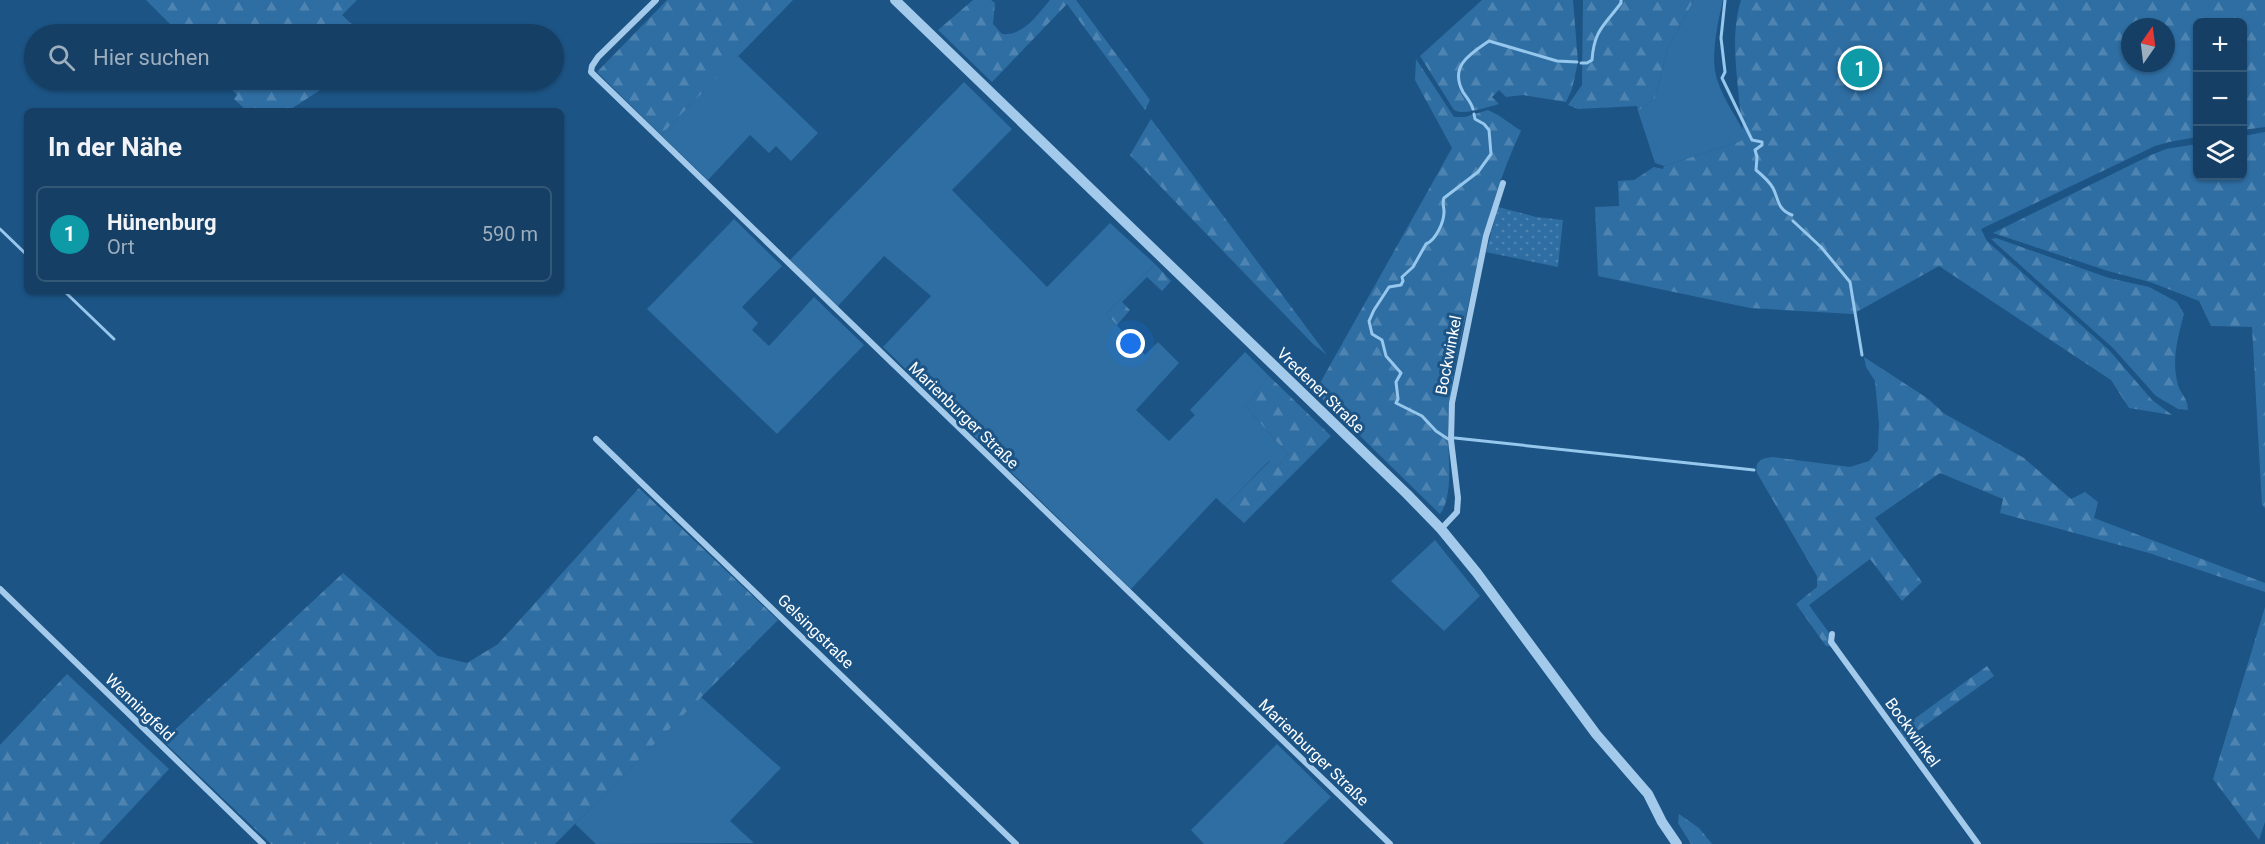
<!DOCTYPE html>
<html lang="de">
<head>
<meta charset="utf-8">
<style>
  body { margin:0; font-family:Roboto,sans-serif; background:#224a6d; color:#f1f3f6 }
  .controls { position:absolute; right:18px; top:18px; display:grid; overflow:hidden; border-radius:9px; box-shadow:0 2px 4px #0004 }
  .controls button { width:54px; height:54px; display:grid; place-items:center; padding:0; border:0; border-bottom:2px solid #345878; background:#153f64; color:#f1f3f6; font:30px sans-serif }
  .compass { position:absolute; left:2121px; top:18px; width:54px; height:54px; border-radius:50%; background:#153f64; box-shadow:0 2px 4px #0004; rotate:14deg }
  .you { position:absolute; left:1131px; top:344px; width:21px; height:21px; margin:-15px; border:4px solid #fff; border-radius:50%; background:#1a73e8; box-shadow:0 0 0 9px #1a73e833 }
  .badge { display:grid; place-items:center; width:39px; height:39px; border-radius:50%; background:#8abfa5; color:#fff; font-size:20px; font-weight:700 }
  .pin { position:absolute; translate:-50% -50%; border:3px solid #fff; box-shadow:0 2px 6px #0006 }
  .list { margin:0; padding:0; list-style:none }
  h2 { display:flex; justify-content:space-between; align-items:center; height:78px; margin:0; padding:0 24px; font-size:26px }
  h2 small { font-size:20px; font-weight:400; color:#9dafbf }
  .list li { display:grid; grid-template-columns:39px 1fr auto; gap:18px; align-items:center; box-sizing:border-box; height:96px; margin:0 12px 12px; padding:0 12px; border:2px solid #345878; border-radius:9px }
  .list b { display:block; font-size:22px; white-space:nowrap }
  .list p { margin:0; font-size:20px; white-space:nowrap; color:#9dafbf }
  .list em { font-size:20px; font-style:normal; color:#9dafbf }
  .icon { flex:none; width:33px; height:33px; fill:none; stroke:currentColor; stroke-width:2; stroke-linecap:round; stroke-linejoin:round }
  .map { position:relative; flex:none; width:2265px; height:844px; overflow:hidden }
  .search { position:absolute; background:#153f64; box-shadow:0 2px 4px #0004; left:24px; top:24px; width:540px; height:66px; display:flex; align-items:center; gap:15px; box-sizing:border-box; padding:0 21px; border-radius:33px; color:#9dafbf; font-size:22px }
  .panel { position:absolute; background:#153f64; box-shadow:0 2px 4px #0004; left:24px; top:108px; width:540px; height:186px; border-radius:9px }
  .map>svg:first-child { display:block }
  .grass { fill:#2f6ea3 }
  .forest { fill:url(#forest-firs); fill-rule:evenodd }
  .garden { fill:url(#garden-dots) }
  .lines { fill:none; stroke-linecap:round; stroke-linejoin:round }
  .stream { stroke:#96c7ed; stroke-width:3 }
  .minor { stroke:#a3caeb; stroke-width:6 }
  .tertiary { stroke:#a3caeb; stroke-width:10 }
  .labels { text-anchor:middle; stroke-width:6; stroke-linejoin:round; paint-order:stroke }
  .street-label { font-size:16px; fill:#fff; stroke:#1c5485 }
</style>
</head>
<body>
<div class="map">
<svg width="2265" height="844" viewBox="0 0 2265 844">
  <defs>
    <pattern id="forest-firs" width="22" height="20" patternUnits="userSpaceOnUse" patternTransform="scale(1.5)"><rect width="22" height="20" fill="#2f6ea3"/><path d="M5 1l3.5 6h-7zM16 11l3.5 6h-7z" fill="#4e84b1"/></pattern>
    <pattern id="garden-dots" width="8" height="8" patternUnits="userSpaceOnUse" patternTransform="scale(1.5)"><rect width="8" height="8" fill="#2f6ea3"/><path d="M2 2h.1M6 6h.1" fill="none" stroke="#4e84b1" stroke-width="1.8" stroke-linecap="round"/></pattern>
  </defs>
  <rect width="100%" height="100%" fill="#1c5485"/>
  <g class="grass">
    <path d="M1694,0H1723C1718,22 1712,48 1715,71C1719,93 1734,113 1744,132L1741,141L1664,166L1655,163L1638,111L1655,98L1668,48Z"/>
    <path d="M738,56L818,133L791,161L776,146L769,153L750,135L708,180L661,135Z"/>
    <path d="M964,82L1012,129L952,190L1047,287L1110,223L1155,264L1106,314L1145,355L1158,342L1179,363L1136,410L1169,441L1195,415L1190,410L1245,352L1269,376L1245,406L1288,454L1276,467L1269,461L1225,506L1216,498L1131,589L883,347L931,296L884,256L838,306L790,260Z"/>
    <path d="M734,219L782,266L742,307L758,323L752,330L769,346L814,297L864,345L777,434L647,309Z"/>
    <path d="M1435,540L1480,596L1444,631L1391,581Z"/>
    <path d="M701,697L781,768L730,821L754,843L596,844L575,824Z"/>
    <path d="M1277,744L1331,797L1283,844H1204L1191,830Z"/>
  </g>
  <g class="forest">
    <path d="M146,0H357L342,15L362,34H180Z"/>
    <path d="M667,0H793L661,135L597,72Z"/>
    <path d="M973,0H991L995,3L993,24L1002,34C1024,36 1037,15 1050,0H1076L1150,100L1145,110L1067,4L992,82L938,30Z"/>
    <path d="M1482,0H1573L1578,62L1572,89L1566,102L1523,95L1506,97L1499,90L1492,97L1499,104C1487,107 1464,116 1454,110L1420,56Z"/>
    <path d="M1583,0H1694L1668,48L1655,98L1638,111L1637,106L1578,109L1568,105L1582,85Z"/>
    <path d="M1741,0H2265V127L2243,130L2242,22H2198L2197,137L2169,142L2155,146L1981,229L1987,241L2109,350L2152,400L2172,415L2129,408L2111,380L1939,266L1853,314L1750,308L1598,276L1595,207L1619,206L1618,181L1634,180L1654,167L1663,169L1664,166L1741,141C1746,128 1740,114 1739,99C1736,67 1731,32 1741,0ZM2130,27H2166V63H2130Z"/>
    <path d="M1416,59L1454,117H1465L1488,110L1498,115L1521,131C1494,188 1482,241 1469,302C1460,343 1450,382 1448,424C1447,449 1455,494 1440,514L1315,392L1452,148L1415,80Z"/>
    <path d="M223,80H339L328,85L288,111H247L234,99L237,95Z"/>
    <path d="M1151,119L1327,355L1313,344L1130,155Z"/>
    <path d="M2265,132V508L2262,505L2252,327L2211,326L2199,301L2150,282L2108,271L1993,233L2151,155L2166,149L2197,144L2198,176H2242L2243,136Z"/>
    <path d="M1996,238L2109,278L2149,287L2177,302L2184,314C2178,337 2171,361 2178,385C2181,395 2188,398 2188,410L2178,409L2156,396L2113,348L1991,239Z"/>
    <path d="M1155,264L1171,281L1162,291L1147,277L1122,302L1130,310L1117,325L1106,314Z"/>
    <path d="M1864,357L1927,398L1945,414L2024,458L2071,499L2085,492L2098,502L2094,518L2265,583V592L2149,553L2000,513L2003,499L1940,473L1875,518L1922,582L1902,601L1870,559L1809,605L1839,647L1826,646L1796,604L1817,587V576L1757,473C1754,461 1762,458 1773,457L1850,467L1869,461L1878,450L1879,424L1875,381L1866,367Z"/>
    <path d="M1269,376L1331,436L1244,523L1225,506L1270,461L1276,467L1288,454L1245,406Z"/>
    <path d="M639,488L778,620L555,844H271L163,741L343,573L438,656L467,663L498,644Z"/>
    <path d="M2265,607V822L2259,840L2213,779Z"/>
    <path d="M1987,666L1994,676L1906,739L1899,730Z"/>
    <path d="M67,674L169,769L99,844H0V745Z"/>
    <path d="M1679,814L1699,828L1712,844H1691L1678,823Z"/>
  </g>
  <path class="garden" d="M1498,207L1536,217L1563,220L1558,267L1486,252Z"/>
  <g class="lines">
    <g class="stream">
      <path d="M1725,0L1721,38L1725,72L1722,78L1752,140L1762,142V145L1755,150L1757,157L1756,170C1762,175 1769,181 1773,188C1779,200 1777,209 1792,215"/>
      <path d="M1581,63H1587L1592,60C1594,30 1604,26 1621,3V0"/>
      <path d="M1473,109C1471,102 1467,98 1463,92C1449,66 1470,54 1489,41L1557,61L1577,62"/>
      <path d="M1793,221L1821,247L1850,282L1862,355"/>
      <path d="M0,229L27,255"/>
      <path d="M64,291L114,339"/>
      <path d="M1455,438L1754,470"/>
      <path d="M1448,439L1436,431L1422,416L1396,403L1398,399L1396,382L1401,373L1386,356L1382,340L1372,334L1369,321L1374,310L1389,287L1401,285L1403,281L1402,277L1413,267L1426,244C1436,240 1444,222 1444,212C1444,206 1442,204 1444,198L1478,172L1491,154L1489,130L1484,124L1475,119L1474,114"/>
    </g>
    <g class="minor">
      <path d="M656,0L598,57L592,66L591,72L1390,844"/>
      <path d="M596,439L1016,844"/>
      <path d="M1441,529L1457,512L1458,498L1451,440L1452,403L1486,236L1503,183"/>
      <path d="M0,589L263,844"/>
      <path d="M1832,634L1831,642L1978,844"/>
    </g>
    <path class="tertiary" d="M895,0L1407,494L1441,529L1477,573L1596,734L1648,794L1662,822L1677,844"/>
  </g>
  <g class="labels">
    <g class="street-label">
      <text transform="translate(1448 355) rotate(-79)" y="6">Bockwinkel</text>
      <text transform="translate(1321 390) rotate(44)" y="6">Vredener Straße</text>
      <text transform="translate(964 415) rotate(44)" y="6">Marienburger Straße</text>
      <text transform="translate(816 631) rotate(44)" y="6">Gelsingstraße</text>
      <text transform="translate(140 707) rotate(44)" y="6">Wenningfeld</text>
      <text transform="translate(1913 732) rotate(54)" y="6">Bockwinkel</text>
      <text transform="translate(1314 752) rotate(44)" y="6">Marienburger Straße</text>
    </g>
  </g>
</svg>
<div class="controls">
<button>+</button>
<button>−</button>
<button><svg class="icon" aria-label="layers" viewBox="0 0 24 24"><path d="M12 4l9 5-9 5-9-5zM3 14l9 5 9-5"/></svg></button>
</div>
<svg class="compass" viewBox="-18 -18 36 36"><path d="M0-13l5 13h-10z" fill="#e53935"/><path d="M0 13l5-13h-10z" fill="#9dafbf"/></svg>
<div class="you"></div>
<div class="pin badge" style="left:1860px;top:68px;background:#0f9aa8">1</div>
<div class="search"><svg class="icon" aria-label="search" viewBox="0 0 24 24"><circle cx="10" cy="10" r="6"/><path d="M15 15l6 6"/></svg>Hier suchen</div>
<section class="panel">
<h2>In der Nähe<small></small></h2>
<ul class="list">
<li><span class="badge" style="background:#0f9aa8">1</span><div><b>Hünenburg</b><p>Ort</p></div><em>590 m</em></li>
</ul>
</section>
</div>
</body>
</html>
